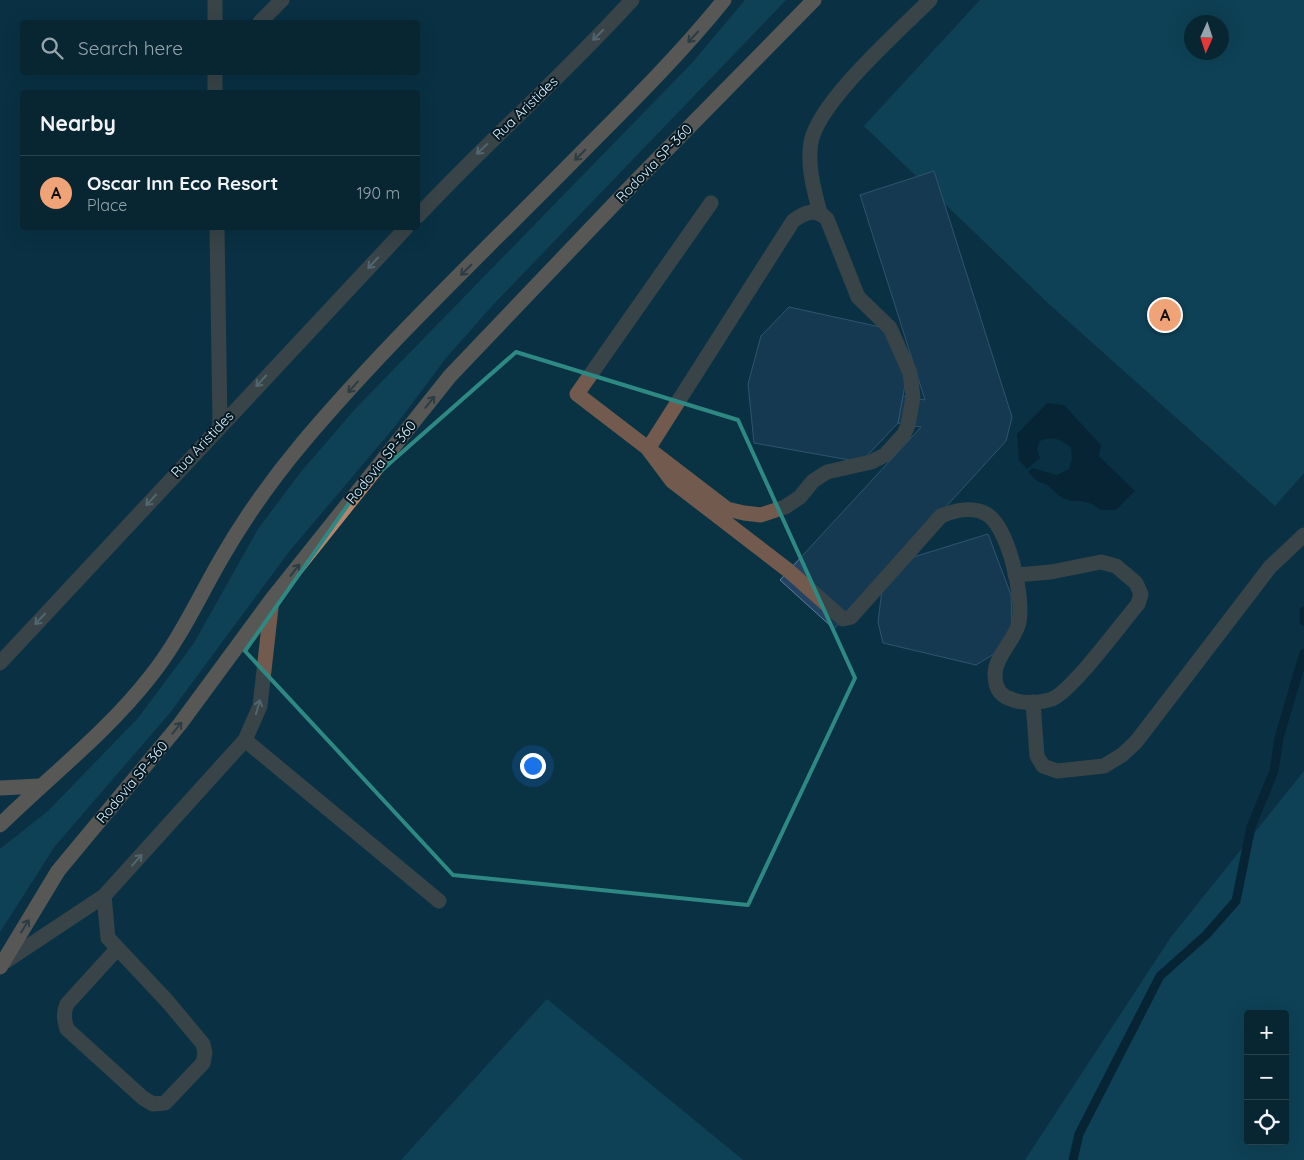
<!DOCTYPE html>
<html lang="en">
<head>
<meta charset="utf-8">
<style>
  body { margin:0; font-family:Quicksand,sans-serif; background:#102e3a; color:#f1f3f6 }
  .controls { position:absolute; right:15px; bottom:15px; display:grid; overflow:hidden; border-radius:5px; box-shadow:0 5px 20px #0002 }
  .controls button { width:45px; height:45px; display:grid; place-items:center; padding:0; border:0; border-bottom:1px solid #28434d; background:#072632; color:#f1f3f6; font:25px sans-serif }
  .compass { position:absolute; left:1184px; top:15px; width:45px; height:45px; border-radius:50%; background:#072632; box-shadow:0 5px 20px #0002; rotate:183deg }
  .you { position:absolute; left:532px; top:765px; width:18px; height:18px; margin:-12px; border:4px solid #fff; border-radius:50%; background:#1a73e8; box-shadow:0 0 0 8px #1a73e833 }
  .badge { display:grid; place-items:center; width:32px; height:32px; border-radius:50%; background:#efa377; color:#111; font-size:16px; font-weight:700 }
  .pin { position:absolute; translate:-50% -50%; border:2px solid #fff; box-shadow:0 1px 5px #0006 }
  .list { margin:0; padding:0; list-style:none }
  h2 { display:flex; justify-content:space-between; align-items:center; height:65px; margin:0; padding:0 20px; font-size:21px }
  h2 small { font-size:16px; font-weight:400; color:#98a5ac }
  .list li { display:grid; grid-template-columns:32px 1fr auto; gap:15px; align-items:center; box-sizing:border-box; height:75px; padding:0 20px; border-top:1px solid #28434d }
  .list b { display:block; font-size:19px; white-space:nowrap }
  .list p { margin:0; font-size:16px; white-space:nowrap; color:#98a5ac }
  .list em { font-size:16px; font-style:normal; color:#98a5ac }
  .icon { flex:none; width:28px; height:28px; fill:none; stroke:currentColor; stroke-width:2; stroke-linecap:round; stroke-linejoin:round }
  .map { position:relative; flex:none; width:1304px; height:1160px; overflow:hidden }
  .search { position:absolute; background:#072632; box-shadow:0 5px 20px #0002; left:20px; top:20px; width:400px; height:55px; display:flex; align-items:center; gap:12px; box-sizing:border-box; padding:0 18px; border-radius:5px; color:#98a5ac; font-size:19px }
  .panel { position:absolute; background:#072632; box-shadow:0 5px 20px #0002; left:20px; top:90px; width:400px; height:140px; border-radius:5px }
  .map>svg:first-child { display:block }
  .green { fill:#16546e; fill-rule:evenodd }
  .water { fill:#03161f }
  .lines { fill:none; stroke-linecap:round; stroke-linejoin:round }
  .stream { stroke:#03161f; stroke-width:9 }
  .building { fill:#244362; stroke:#5d7ea1 }
  .minor { stroke:#725b4e; stroke-width:15 }
  .major { stroke:#b6866c; stroke-width:15 }
  .oneway { stroke:#a8a6a6 }
  .oneway2 { stroke:#544a43 }
  .marked { fill:none; stroke:#2e8983; stroke-width:4; stroke-linejoin:round }
  .labels { text-anchor:middle; stroke-width:4; stroke-linejoin:round; paint-order:stroke }
  .street-label { font-size:14px; fill:#ddf2fd; stroke:#041822 }
</style>
</head>
<body>
<div class="map">
<svg width="1304" height="1160" viewBox="0 0 1304 1160">
  <rect width="100%" height="100%" fill="#093243"/>
  <g class="green">
    <path d="M745,0H786L491,307L446,358L396,425L288,553L169,714L55,846L0,932V849L48,811L138,718L194,643L258,529L300,473L356,408L692,63Z"/>
    <path d="M980,0H1304V473L1275,506L1050,305L864,126ZM1192,22H1222V52H1192Z"/>
    <path d="M1304,771V1160H1025L1171,937ZM1248,1014H1285V1141H1248Z"/>
    <path d="M547,999L743,1160H401Z"/>
  </g>
  <path class="water" d="M1047,403L1064,405L1101,445L1099,456L1135,491L1116,510H1100C1084,497 1082,504 1065,499C1054,495 1051,483 1038,482L1028,472L1032,468L1057,475L1069,469L1072,459L1071,448C1060,439 1054,436 1040,441L1037,450L1040,458L1027,469L1019,460L1017,434Z"/>
  <g class="lines">
    <g class="stream">
      <path d="M1304,611V621"/>
      <path d="M1073,1160L1079,1134L1160,976L1206,935L1236,901L1251,827L1274,771L1279,738L1304,653"/>
    </g>
  </g>
  <g class="building">
    <path d="M934,171L1012,417L1006,441L834,629L780,580L921,427L898,423L903,396L925,400L860,195Z"/>
    <path d="M789,307L885,328L906,379L898,423L861,462L754,443L748,384L761,336Z"/>
    <path d="M988,534L1011,595L1012,626L999,651L976,665L883,643L878,622L884,574L907,559Z"/>
  </g>
  <g class="lines">
    <g class="minor">
      <path d="M215,0V22"/>
      <path d="M260,22L282,0"/>
      <path d="M215,72V92"/>
      <path d="M711,203L577,394L727,509L744,513L761,515L785,507L800,497L813,481L827,472L871,462L885,455L904,434L908,425L913,397L910,373L890,328L858,297L827,219C815,208 805,212 793,221L648,449L672,481L789,571L843,619L851,617L941,516C955,510 974,506 988,515C1009,530 1024,597 1019,622C1016,639 996,655 995,673C995,686 998,695 1011,699C1021,704 1041,703 1052,699C1072,691 1121,624 1138,604L1141,594L1136,583L1116,566L1101,562L1051,572L1015,575"/>
      <path d="M820,213C814,190 807,166 811,142C819,101 899,31 930,0"/>
      <path d="M418,216C487,142 564,75 632,0"/>
      <path d="M217,228L220,425"/>
      <path d="M0,663L406,228"/>
      <path d="M1033,702L1037,756L1043,766L1057,771L1104,766L1122,755L1136,742L1270,567L1304,535"/>
      <path d="M245,740L439,901"/>
      <path d="M104,896L108,938L168,1002L203,1044L205,1053L203,1063L165,1103L153,1104L143,1098L67,1029C64,1019 63,1013 67,1004L117,949"/>
      <path d="M3,963L104,896L245,740L260,706L272,599"/>
    </g>
    <g class="major">
      <path d="M0,788L40,786"/>
      <path d="M0,825C50,776 107,732 150,677C179,641 198,599 221,559C245,517 273,478 304,441C392,337 493,243 588,146C635,99 682,52 724,0"/>
      <path d="M0,967L58,871L180,724L272,599L450,376L637,180L814,0"/>
    </g>
  </g>
  <defs><path id="oneway-shaft" d="M-6 0H5M1.5-3L5.5 0L1.5 3" fill="none" stroke-width="1.6" stroke-linecap="round" stroke-linejoin="round" transform="scale(1.25)"/></defs>
  <g class="oneway">
    <use href="#oneway-shaft" transform="translate(598 35) rotate(135)"/>
    <use href="#oneway-shaft" transform="translate(482 149) rotate(137)"/>
    <use href="#oneway-shaft" transform="translate(373 263) rotate(133)"/>
    <use href="#oneway-shaft" transform="translate(261 381) rotate(133)"/>
    <use href="#oneway-shaft" transform="translate(151 500) rotate(133)"/>
    <use href="#oneway-shaft" transform="translate(40 619) rotate(133)"/>
    <use href="#oneway-shaft" transform="translate(258 707) rotate(-74)"/>
    <use href="#oneway-shaft" transform="translate(137 860) rotate(-48)"/>
  </g>
  <g class="oneway2">
    <use href="#oneway-shaft" transform="translate(693 37) rotate(133)"/>
    <use href="#oneway-shaft" transform="translate(580 155) rotate(135)"/>
    <use href="#oneway-shaft" transform="translate(466 270) rotate(135)"/>
    <use href="#oneway-shaft" transform="translate(353 387) rotate(132)"/>
    <use href="#oneway-shaft" transform="translate(430 402) rotate(-51)"/>
    <use href="#oneway-shaft" transform="translate(295 570) rotate(-52)"/>
    <use href="#oneway-shaft" transform="translate(177 728) rotate(-51)"/>
    <use href="#oneway-shaft" transform="translate(25 926) rotate(-59)"/>
  </g>
  <path d="M0 0H1304V1160H0ZM516,352L738,420L855,678L748,905L453,875L245,651L357,492Z" fill="#093243" fill-opacity=".55" fill-rule="evenodd"/>
  <path class="marked" d="M516,352L738,420L855,678L748,905L453,875L245,651L357,492Z"/>
  <g class="labels">
    <g class="street-label">
      <text transform="translate(525 108) rotate(-44)" y="5">Rua Aristides</text>
      <text transform="translate(654 163) rotate(-46)" y="5">Rodovia SP-360</text>
      <text transform="translate(202 444) rotate(-47)" y="5">Rua Aristides</text>
      <text transform="translate(381 462) rotate(-51)" y="5">Rodovia SP-360</text>
      <text transform="translate(132 782) rotate(-50)" y="5">Rodovia SP-360</text>
    </g>
  </g>
</svg>
<div class="controls">
<button>+</button>
<button>−</button>
<button><svg class="icon" aria-label="locate" viewBox="0 0 24 24"><circle cx="12" cy="12" r="6"/><path d="M12 2v4M12 18v4M2 12h4M18 12h4"/></svg></button>
</div>
<svg class="compass" viewBox="-18 -18 36 36"><path d="M0-13l5 13h-10z" fill="#e53935"/><path d="M0 13l5-13h-10z" fill="#98a5ac"/></svg>
<div class="you"></div>
<div class="pin badge" style="left:1165px;top:315px">A</div>
<div class="search"><svg class="icon" aria-label="search" viewBox="0 0 24 24"><circle cx="10" cy="10" r="6"/><path d="M15 15l6 6"/></svg>Search here</div>
<section class="panel">
<h2>Nearby<small></small></h2>
<ul class="list">
<li><span class="badge">A</span><div><b>Oscar Inn Eco Resort</b><p>Place</p></div><em>190 m</em></li>
</ul>
</section>
</div>
</body>
</html>
